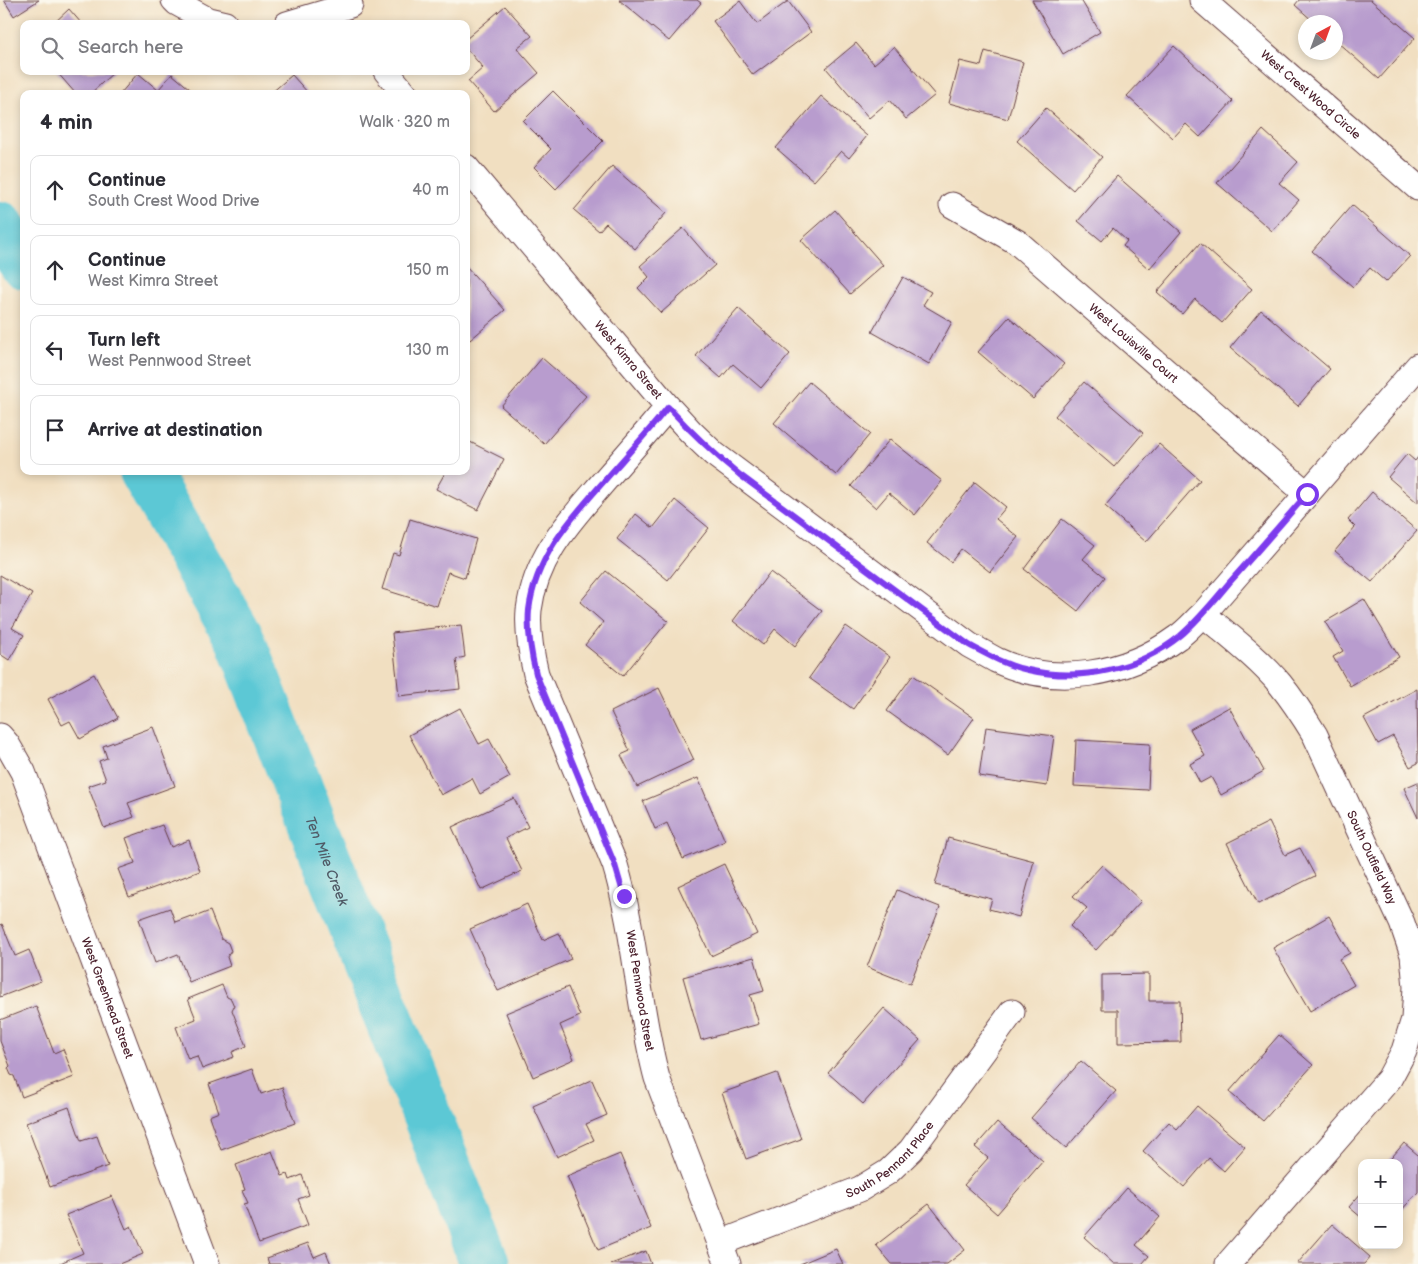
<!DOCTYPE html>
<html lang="en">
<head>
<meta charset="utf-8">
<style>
  body { margin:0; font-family:"Balsamiq Sans",sans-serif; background:#f2f2f3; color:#2b2b33 }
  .controls { position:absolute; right:15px; bottom:15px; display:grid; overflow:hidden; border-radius:10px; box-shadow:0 2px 8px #0003 }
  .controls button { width:45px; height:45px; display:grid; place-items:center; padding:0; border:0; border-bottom:1px solid #e1e1e2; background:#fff; color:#2b2b33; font:25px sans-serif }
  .compass { position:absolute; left:1298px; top:15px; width:45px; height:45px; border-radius:50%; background:#fff; box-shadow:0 2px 8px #0003; rotate:41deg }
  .stop { position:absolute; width:15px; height:15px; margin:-11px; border:4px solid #7c3aed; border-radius:50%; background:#fff }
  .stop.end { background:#7c3aed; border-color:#fff; box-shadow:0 1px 5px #0008 }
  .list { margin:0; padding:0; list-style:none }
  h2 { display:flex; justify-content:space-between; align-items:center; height:65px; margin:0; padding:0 20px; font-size:21px }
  h2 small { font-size:16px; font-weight:400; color:#7c7c81 }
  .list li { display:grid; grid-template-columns:32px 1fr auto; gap:15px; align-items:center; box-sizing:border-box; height:70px; margin:0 10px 10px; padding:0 10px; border:1px solid #e1e1e2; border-radius:10px }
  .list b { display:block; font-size:19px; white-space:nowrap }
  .list p { margin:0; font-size:16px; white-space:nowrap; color:#7c7c81 }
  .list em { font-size:16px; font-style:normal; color:#7c7c81 }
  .icon { flex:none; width:28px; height:28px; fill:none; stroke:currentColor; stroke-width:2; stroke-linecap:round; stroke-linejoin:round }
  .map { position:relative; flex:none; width:1418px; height:1264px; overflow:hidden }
  .search { position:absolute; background:#fff; box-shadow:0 2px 8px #0003; left:20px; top:20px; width:450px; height:55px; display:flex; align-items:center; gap:12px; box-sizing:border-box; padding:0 18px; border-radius:10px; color:#7c7c81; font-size:19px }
  .panel { position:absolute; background:#fff; box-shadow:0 2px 8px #0003; left:20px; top:90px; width:450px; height:385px; border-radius:10px }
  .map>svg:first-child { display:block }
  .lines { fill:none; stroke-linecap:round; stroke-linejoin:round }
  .river { stroke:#5cc8d5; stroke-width:50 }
  .building { fill:#b89cce }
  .minor-casing { stroke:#633c42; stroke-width:27 }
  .minor { stroke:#fff; stroke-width:25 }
  .route { stroke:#7c3aed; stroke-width:6 }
  .labels { text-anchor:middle; stroke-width:4.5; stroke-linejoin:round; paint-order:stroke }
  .street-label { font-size:12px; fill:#4a1f2b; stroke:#fbf7ec }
  .water-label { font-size:14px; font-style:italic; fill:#505a66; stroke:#fbf7ec }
</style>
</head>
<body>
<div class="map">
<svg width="1418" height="1264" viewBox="0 0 1418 1264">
  <rect width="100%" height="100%" fill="#fbf7ec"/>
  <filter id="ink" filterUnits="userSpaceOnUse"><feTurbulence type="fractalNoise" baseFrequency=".02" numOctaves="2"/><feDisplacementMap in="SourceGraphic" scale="10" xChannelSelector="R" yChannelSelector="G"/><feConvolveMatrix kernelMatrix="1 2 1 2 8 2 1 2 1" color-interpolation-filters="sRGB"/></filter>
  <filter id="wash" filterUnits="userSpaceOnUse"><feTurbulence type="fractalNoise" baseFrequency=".0096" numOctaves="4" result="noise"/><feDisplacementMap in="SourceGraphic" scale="20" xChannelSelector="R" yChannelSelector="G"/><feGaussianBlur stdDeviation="1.12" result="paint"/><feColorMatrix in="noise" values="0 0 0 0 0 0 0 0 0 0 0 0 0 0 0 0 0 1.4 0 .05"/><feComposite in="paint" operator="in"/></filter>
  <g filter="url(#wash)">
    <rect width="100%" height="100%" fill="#f1dfc1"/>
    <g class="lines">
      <g class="river">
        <path d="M0,226L24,264"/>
        <path id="s1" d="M144,471L240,639L485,1264"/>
      </g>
    </g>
    <g id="blocks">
      <g class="building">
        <path d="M4,0H39L14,16Z"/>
        <path d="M619,0H697L701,3L669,41Z"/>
        <path d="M1032,0H1081L1100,32L1063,54Z"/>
        <path d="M1299,0H1371L1415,38L1379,79L1336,41V22H1314L1295,5Z"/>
        <path d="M740,1L757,24L788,1L811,32L753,75L713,21Z"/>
        <path d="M505,6L532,36L517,48L539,73L494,111L468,81L483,68L466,48V39Z"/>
        <path d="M69,9L82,24H53Z"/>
        <path d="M856,43L874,64L894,47L935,95L906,119L890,100L869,118L826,68Z"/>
        <path d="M1174,46L1233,101L1200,137L1186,124L1173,138L1127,96Z"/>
        <path d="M985,51L1023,62L1008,119L949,103L960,61L981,66Z"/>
        <path d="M56,71H115L90,94H76Z"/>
        <path d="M138,73L158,90L172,74L196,94H120Z"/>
        <path d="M292,75L309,94H270Z"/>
        <path d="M553,91L603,141L556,189L534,167L551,149L523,121Z"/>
        <path d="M821,96L867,136L849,158L841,151L814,181L776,148Z"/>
        <path d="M1046,108L1102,157L1073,190L1017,141Z"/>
        <path d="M1263,130L1298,162L1279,183L1299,200L1272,231L1217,183Z"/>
        <path d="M612,166L666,213L635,249L606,223L599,231L574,210Z"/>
        <path d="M1117,176L1181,232L1149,269L1123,246L1127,241L1113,228L1102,241L1078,221Z"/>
        <path d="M1352,205L1410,256L1386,282L1370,268L1353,287L1312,251Z"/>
        <path d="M835,210L883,265L850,294L801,240Z"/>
        <path d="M683,228L715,265L661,313L638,288L649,277L640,266Z"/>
        <path d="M1200,243L1252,289L1222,323L1195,299L1182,314L1157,292Z"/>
        <path d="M466,266L505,310L470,340L466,336Z"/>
        <path d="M903,277L931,292L923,305L952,322L929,364L872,332Z"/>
        <path d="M738,308L790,354L761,388L733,364L721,378L696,356Z"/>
        <path d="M1261,310L1330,369L1298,406L1230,348Z"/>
        <path d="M1009,317L1064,364L1033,399L978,352Z"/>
        <path d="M542,358L586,396L544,444L501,406Z"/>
        <path d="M809,382L870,434L836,475L774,423Z"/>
        <path d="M1084,382L1143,433L1114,467L1055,416Z"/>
        <path d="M890,439L942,481L915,515L889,493L876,508L851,486Z"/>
        <path d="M466,440L504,459L478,510L436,489L446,471H466Z"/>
        <path d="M1159,444L1200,480L1146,542L1105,506Z"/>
        <path d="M1407,454L1415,461L1418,457V503L1388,477Z"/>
        <path d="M975,482L1006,507L996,519L1018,537L990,572L961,549L951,562L927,543Z"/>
        <path d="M1372,492L1417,531L1372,582L1335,551L1355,527L1348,520Z"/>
        <path d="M675,500L709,528L668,580L617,539L636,514L653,528Z"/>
        <path d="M410,519L476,539L465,578L448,572L437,606L382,589L393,553L399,555Z"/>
        <path d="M1062,519L1095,545L1083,559L1105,577L1078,611L1024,569Z"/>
        <path d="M606,571L668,621L623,676L585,645L603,622L580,602Z"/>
        <path d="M770,572L822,611L795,646L775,629L763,645L733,621Z"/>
        <path d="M0,575L32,594L12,628L24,635L9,660L0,654Z"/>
        <path d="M1364,599L1399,657L1350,686L1333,657L1343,651L1325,622Z"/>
        <path d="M461,625L465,657L456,659L460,689L399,696L392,633Z"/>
        <path d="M846,626L890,657L853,709L809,678Z"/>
        <path d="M94,674L118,718L80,739L70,721L62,725L48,699Z"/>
        <path d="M913,675L974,718L948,755L887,711Z"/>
        <path d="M659,688L694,760L637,787L621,755L630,751L611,712Z"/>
        <path d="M1417,689L1418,763L1410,767L1393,736L1378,744L1364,718Z"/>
        <path d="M1229,707L1264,771L1221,795L1211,777L1200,783L1190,764L1205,756L1190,729Z"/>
        <path d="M460,708L479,744L489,739L510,777L480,794L472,778L441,795L409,735Z"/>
        <path d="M153,727L175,786L128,803L134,817L104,828L88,786L106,780L99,761L107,758L103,746Z"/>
        <path d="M986,727L1054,736L1047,786L979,776Z"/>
        <path d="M1076,740L1150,744L1148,790L1074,786Z"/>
        <path d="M698,778L725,841L683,859L667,823L655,829L643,801Z"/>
        <path d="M1418,782V818L1404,788Z"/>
        <path d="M514,798L528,827L506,838L522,871L481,890L452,827Z"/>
        <path d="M1269,822L1285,855L1300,848L1315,876L1258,904L1227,843Z"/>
        <path d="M162,825L171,847L189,840L200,871L129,897L118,869L135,863L126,838Z"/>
        <path d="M948,838L1034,861L1019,917L989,909L992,899L935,885Z"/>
        <path d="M724,864L757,934L711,956L678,886Z"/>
        <path d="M1102,865L1141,901L1096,950L1070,926L1087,908L1073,896Z"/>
        <path d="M897,890L940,907L910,984L867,967Z"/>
        <path d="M527,904L543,940L559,933L571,959L498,991L470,929Z"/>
        <path d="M170,908L175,922L191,916L192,918L210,911L221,939L228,943L231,951L227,957L230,966L189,982L178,954L155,963L139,919Z"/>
        <path d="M1329,916L1350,953L1339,959L1354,985L1310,1011L1273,948Z"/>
        <path d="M2,924L15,956L29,950L41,981L0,997V925Z"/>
        <path d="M754,957L764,991L750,995L759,1024L701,1040L683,977Z"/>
        <path d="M1149,974V1001H1180L1181,1042L1118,1043V1010H1102V975Z"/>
        <path d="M222,985L227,997L231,999L234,1006L232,1010L246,1046L232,1052L234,1057L202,1069L197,1056L188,1059L176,1027L196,1019L188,999Z"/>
        <path d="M568,987L580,1016L560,1025L574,1059L533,1077L506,1013Z"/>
        <path d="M36,1006L54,1053L63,1049L74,1077L22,1097L14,1076L11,1075L8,1068L10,1066L0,1041V1020Z"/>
        <path d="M884,1008L920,1040L863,1104L828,1073Z"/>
        <path d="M1279,1035L1313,1065L1263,1121L1229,1092Z"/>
        <path d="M1081,1061L1116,1091L1066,1148L1031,1118Z"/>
        <path d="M252,1069L261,1094L282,1087L295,1123L221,1150L209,1116L219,1112L209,1084Z"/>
        <path d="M777,1073L801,1139L746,1159L722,1093Z"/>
        <path d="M592,1080L607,1115L586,1124L594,1140L557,1157L533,1106Z"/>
        <path d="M1197,1106L1245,1147L1224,1171L1209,1158L1184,1187L1143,1151L1169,1122L1177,1129Z"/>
        <path d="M69,1107L81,1141L97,1136L108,1166L50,1187L26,1123Z"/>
        <path d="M997,1122L1043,1161L997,1214L964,1185L988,1158L975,1147Z"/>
        <path d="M1404,1143L1418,1155V1192L1399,1213V1163H1387Z"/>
        <path d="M272,1151L282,1176L288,1174L290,1180L302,1175L309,1195L298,1199L308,1225L259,1243L244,1204L248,1203L242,1190L245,1189L236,1165Z"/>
        <path d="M620,1154L651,1228L598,1250L567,1176Z"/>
        <path d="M1127,1188L1160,1217L1136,1245L1149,1256L1142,1264H1114L1084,1237Z"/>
        <path d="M1362,1192V1218L1349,1207Z"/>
        <path d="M112,1196L126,1229L131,1226L143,1254L119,1264H58L83,1253L66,1215Z"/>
        <path d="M929,1204L965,1250L947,1264H892L876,1245Z"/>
        <path d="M1332,1224L1370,1257L1364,1264H1297Z"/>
        <path d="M308,1243L314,1257L326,1252L331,1264H269L267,1258Z"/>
        <path d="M836,1249L843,1264H800Z"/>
        <path d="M646,1251L651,1264H611Z"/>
      </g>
    </g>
  </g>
  <g filter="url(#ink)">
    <use href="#blocks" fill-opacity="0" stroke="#633c42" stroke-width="1"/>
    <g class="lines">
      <g class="minor-casing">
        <g id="minor">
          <path d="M174,0L177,3L208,20L225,24"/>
          <path id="s2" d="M1202,0L1418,188"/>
          <path d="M287,24L350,5"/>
          <path d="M386,71L405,94"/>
          <path id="s3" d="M466,167L668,407L691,432L714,454L969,645C978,650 987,655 996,660C1055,688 1126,675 1178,637C1187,631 1195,621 1203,614L1418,366"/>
          <path id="s4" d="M952,205L1017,242L1307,494"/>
          <path id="s5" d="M668,407C647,432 626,456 605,480C571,520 536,555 529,610C527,632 531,653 536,674L615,865C636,934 638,1008 657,1078L728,1264"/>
          <path id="s6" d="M1203,614C1229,636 1258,658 1280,684C1293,700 1304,717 1315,735L1402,923L1413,955L1416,987L1414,1019L1404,1051L1389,1079L1228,1264"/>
          <path id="s7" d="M0,736L7,744L23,772L207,1264"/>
          <path id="s8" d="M720,1243L860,1189L888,1172L911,1150L1012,1012"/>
        </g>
      </g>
      <use href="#minor" class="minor"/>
    </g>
  </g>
  <g class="lines" filter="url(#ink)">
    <path class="route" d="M624,896L615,865L536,674C531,653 527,632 529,610C536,555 571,519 605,480C626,456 648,432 668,407C691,432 714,454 740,475L969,645C988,655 1007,666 1028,670C1080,682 1138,670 1180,636C1198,621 1214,601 1229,583C1255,554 1281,524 1307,494"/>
  </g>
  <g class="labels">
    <g class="street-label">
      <text dy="4" stroke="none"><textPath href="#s2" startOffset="144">West Crest Wood Circle</textPath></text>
      <text dy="4" stroke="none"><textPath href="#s4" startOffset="229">West Louisville Court</textPath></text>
      <text dy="4" stroke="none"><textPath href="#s3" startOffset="252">West Kimra Street</textPath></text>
      <text dy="4" stroke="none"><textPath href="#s6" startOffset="301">South Outfield Way</textPath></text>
      <text dy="4" stroke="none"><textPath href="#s5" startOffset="649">West Pennwood Street</textPath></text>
      <text dy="4" stroke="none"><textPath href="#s7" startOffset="284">West Greenhead Street</textPath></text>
      <text dy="4" stroke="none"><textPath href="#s8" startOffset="192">South Pennant Place</textPath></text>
    </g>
    <g class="water-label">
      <text dy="5" stroke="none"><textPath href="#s1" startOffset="432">Ten Mile Creek</textPath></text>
    </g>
  </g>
</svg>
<div class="controls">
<button>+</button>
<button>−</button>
</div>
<svg class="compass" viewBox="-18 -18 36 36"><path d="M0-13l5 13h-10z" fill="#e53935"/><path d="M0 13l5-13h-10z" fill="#7c7c81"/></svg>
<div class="stop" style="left:1307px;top:494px"></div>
<div class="stop end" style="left:624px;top:896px"></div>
<div class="search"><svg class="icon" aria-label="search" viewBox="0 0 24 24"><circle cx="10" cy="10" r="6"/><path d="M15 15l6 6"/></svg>Search here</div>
<section class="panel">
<h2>4 min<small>Walk · 320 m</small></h2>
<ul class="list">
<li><svg class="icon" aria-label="ahead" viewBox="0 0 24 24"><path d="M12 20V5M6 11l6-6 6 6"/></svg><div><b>Continue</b><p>South Crest Wood Drive</p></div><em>40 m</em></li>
<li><svg class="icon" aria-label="ahead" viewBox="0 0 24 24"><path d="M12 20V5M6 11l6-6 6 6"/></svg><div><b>Continue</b><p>West Kimra Street</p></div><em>150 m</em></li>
<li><svg class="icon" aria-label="left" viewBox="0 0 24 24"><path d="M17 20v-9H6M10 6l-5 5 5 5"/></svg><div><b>Turn left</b><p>West Pennwood Street</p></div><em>130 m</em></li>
<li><svg class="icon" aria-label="arrive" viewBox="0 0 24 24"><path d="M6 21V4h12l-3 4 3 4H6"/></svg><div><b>Arrive at destination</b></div></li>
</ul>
</section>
</div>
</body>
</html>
